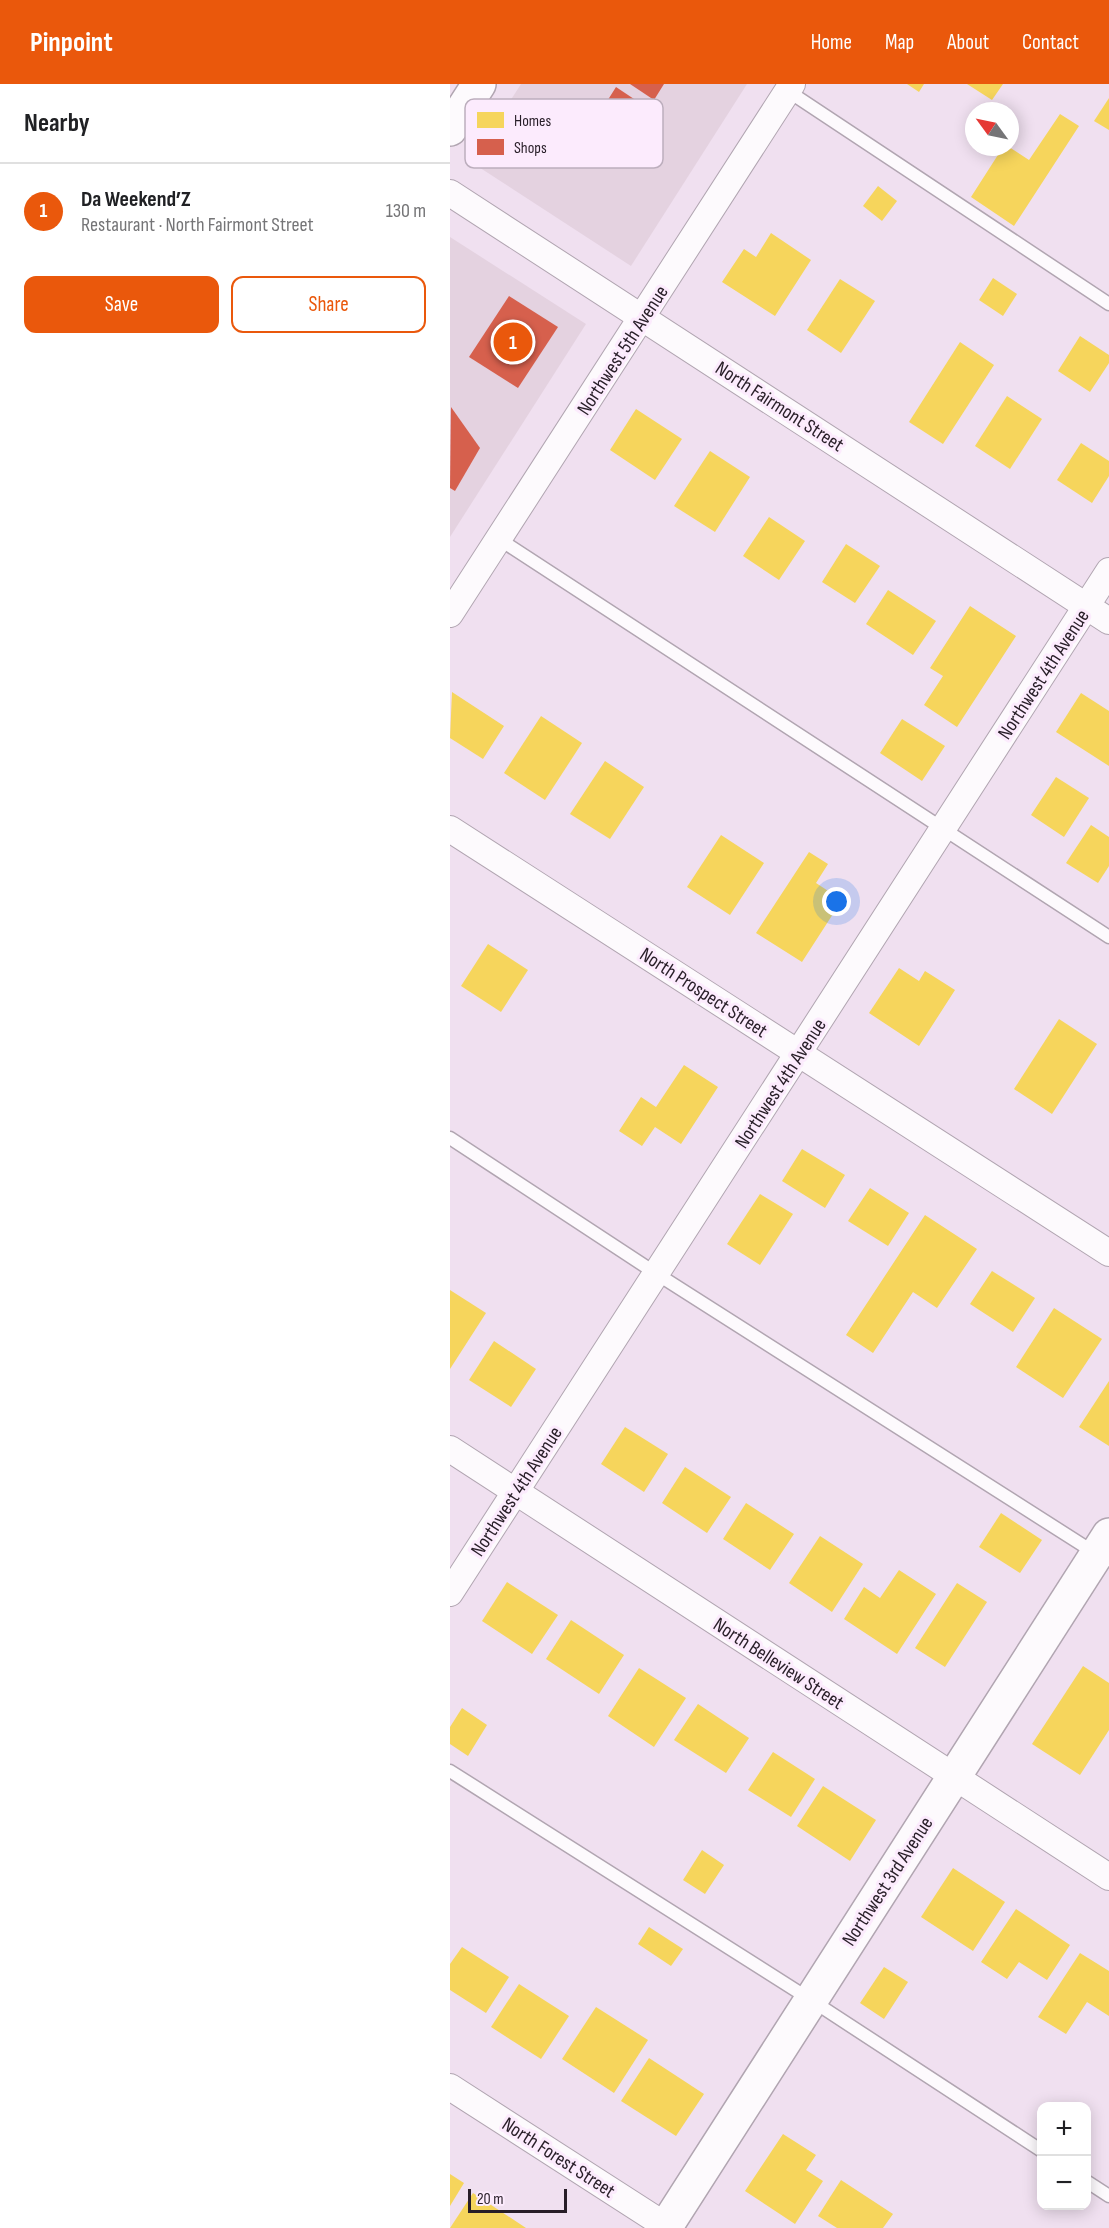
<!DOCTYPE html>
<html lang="en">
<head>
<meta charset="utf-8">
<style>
  body { margin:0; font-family:"Sofia Sans Condensed",sans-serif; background:#f2f2f2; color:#202124 }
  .controls { position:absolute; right:18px; bottom:18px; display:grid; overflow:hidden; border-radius:12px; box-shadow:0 3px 15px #0003 }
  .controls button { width:54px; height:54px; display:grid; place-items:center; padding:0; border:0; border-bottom:2px solid #e0e0e0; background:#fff; color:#202124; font:30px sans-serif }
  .compass { position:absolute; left:515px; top:18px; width:54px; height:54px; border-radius:50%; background:#fff; box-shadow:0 3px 15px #0003; rotate:303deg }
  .scale { position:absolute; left:18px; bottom:15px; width:99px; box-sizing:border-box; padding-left:6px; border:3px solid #281e28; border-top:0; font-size:16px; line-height:21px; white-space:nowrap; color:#281e28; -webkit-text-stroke:4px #fcebfd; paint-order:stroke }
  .you { position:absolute; left:387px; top:818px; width:21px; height:21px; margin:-15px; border:4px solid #fff; border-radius:50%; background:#1a73e8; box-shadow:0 0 0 9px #1a73e833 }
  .badge { display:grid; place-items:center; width:39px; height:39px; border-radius:50%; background:#ea580c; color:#fff; font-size:20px; font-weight:700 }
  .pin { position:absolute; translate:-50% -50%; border:3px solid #fff; box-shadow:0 2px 6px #0006 }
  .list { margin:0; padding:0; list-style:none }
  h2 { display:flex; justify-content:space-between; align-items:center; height:78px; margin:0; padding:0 24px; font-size:26px }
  h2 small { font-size:20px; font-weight:400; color:#757577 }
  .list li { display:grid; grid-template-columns:39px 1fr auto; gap:18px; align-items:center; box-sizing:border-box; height:96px; padding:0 24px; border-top:2px solid #e0e0e0 }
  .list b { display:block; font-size:22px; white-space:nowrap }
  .list p { margin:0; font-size:20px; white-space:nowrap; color:#757577 }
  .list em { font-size:20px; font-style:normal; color:#757577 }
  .actions { display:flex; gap:12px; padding:18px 24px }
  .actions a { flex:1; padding:14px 0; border:2px solid #ea580c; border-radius:12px; text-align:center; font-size:21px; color:#ea580c }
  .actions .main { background:#ea580c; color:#fff }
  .map { position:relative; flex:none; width:659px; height:2144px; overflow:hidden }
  header { display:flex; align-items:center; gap:36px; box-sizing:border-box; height:84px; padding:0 30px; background:#ea580c; color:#fff }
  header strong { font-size:28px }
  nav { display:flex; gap:33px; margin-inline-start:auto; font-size:21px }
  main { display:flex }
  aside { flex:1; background:#fff }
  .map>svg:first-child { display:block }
  .commercial { fill:#e4d2e0 }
  .homes { fill:#f6d55c }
  .shops { fill:#d6604d }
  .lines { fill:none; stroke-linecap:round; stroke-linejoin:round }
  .lane-casing { stroke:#b1a5b1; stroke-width:15 }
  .street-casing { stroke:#b1a5b1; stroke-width:28 }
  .secondary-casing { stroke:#b1a5b1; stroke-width:36 }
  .lane { stroke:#fdfafd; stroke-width:12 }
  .street { stroke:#fdfafd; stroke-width:26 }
  .secondary { stroke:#fdfafd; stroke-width:33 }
  .labels { text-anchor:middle; stroke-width:6; stroke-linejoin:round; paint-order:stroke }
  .street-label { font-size:20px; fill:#281e28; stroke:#fcebfd }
  .key { fill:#fcebfd; stroke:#bcaebd; stroke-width:1.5 }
  .key-label { font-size:16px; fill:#281e28 }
</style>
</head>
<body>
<header>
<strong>Pinpoint</strong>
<nav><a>Home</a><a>Map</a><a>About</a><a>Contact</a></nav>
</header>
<main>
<aside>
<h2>Nearby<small></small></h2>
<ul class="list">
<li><span class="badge">1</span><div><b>Da Weekend’Z</b><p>Restaurant · North Fairmont Street</p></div><em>130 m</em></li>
</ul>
<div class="actions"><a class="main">Save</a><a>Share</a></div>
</aside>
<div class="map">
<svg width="659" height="2144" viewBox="0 0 659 2144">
  <rect width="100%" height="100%" fill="#f0e0f0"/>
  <g class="commercial">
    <path d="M71,0H297L181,182L21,78Z"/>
    <path d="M0,153L136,240L0,453Z"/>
  </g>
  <g class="homes">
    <path d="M457,0H474L469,8Z"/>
    <path d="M517,0H553L542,16Z"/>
    <path d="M659,14V46L644,37Z"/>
    <path d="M610,30L629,42L564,142L521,113L553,63H559L579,76Z"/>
    <path d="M428,102L447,117L432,137L413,122Z"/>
    <path d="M321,149L361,176L325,232L272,198L294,165L306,173Z"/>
    <path d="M543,194L567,210L553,232L529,216Z"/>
    <path d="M390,195L425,217L391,269L357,246Z"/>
    <path d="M630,252L659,271V279L640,308L608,287Z"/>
    <path d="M510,258L544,281L493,360L459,338Z"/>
    <path d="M557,312L592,335L560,385L525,362Z"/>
    <path d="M186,325L232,355L205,396L160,366Z"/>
    <path d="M631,359L659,377V392L642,419L607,396Z"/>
    <path d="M260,367L300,393L265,448L224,422Z"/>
    <path d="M319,433L355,457L329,496L293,472Z"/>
    <path d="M396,460L430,482L405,519L372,498Z"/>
    <path d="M438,506L486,537L463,571L416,540Z"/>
    <path d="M520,522L566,552L507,643L474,621L493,592L480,584Z"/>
    <path d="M2,608L54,642L33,675L0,654Z"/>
    <path d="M631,609L659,627V682L606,648Z"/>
    <path d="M91,632L132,659L95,716L54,689Z"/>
    <path d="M452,635L495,662L472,697L430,669Z"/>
    <path d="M155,677L194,703L160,755L120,730Z"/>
    <path d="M606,693L639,714L614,753L581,731Z"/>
    <path d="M641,741L659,753V782L648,799L616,779Z"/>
    <path d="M271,751L314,779L280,831L237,803Z"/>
    <path d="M359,768L378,780L366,799L392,816L352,878L306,849Z"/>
    <path d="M38,860L78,886L51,928L11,902Z"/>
    <path d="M449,884L469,897L475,887L505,906L469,962L419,929Z"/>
    <path d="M609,935L647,960L602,1030L564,1005Z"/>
    <path d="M234,981L268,1003L231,1060L205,1043L192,1062L169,1047L191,1013L206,1023Z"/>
    <path d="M352,1065L395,1091L375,1124L332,1097Z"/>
    <path d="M420,1104L459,1129L438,1162L398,1137Z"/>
    <path d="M310,1110L343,1130L310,1181L277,1160Z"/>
    <path d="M475,1131L527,1165L487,1224L463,1208L423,1269L396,1251Z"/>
    <path d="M542,1187L585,1214L563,1248L520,1220Z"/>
    <path d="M0,1206L36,1229L0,1285Z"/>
    <path d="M604,1224L652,1255L613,1314L566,1283Z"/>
    <path d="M44,1257L86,1285L61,1323L19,1296Z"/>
    <path d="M659,1297V1362L629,1343Z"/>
    <path d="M175,1343L218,1370L194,1408L151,1380Z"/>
    <path d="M235,1383L281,1413L257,1449L212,1419Z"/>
    <path d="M296,1419L344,1450L320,1486L273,1455Z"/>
    <path d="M551,1429L592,1456L570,1489L529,1463Z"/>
    <path d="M370,1452L413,1480L382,1528L339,1499Z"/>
    <path d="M449,1486L486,1510L447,1570L394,1535L414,1503L430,1514Z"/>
    <path d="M57,1498L108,1531L82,1570L32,1537Z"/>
    <path d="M507,1499L537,1518L495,1583L465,1564Z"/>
    <path d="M121,1536L174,1571L149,1610L96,1575Z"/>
    <path d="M633,1582L659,1599V1646L630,1691L582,1660Z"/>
    <path d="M189,1584L236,1614L204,1663L158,1632Z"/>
    <path d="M248,1620L299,1654L276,1689L224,1656Z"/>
    <path d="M12,1624L37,1641L18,1672L0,1660V1643Z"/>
    <path d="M323,1668L365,1695L341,1733L298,1706Z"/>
    <path d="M373,1702L426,1736L400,1777L347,1742Z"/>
    <path d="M252,1766L274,1781L255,1810L233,1796Z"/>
    <path d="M503,1784L555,1818L523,1867L471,1833Z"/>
    <path d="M566,1825L620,1861L597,1896L569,1878L557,1895L531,1878Z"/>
    <path d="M199,1843L233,1865L221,1882L188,1860Z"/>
    <path d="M12,1863L59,1893L36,1929L0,1906V1880Z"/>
    <path d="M630,1869L659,1887V1932L637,1918L616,1950L588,1933Z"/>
    <path d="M434,1883L458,1898L434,1935L410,1919Z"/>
    <path d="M69,1900L119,1932L91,1975L41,1943Z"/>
    <path d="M146,1923L198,1956L164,2009L112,1975Z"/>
    <path d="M199,1974L254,2010L226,2052L171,2017Z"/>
    <path d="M333,2050L366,2071L356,2086L373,2097L345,2140L295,2107Z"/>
    <path d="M0,2090L14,2099L0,2122Z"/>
    <path d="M391,2096L443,2130L433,2144H387L368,2132Z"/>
    <path d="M23,2109L76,2144H0Z"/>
  </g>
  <g class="shops">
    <path d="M180,0H214L204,16Z"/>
    <path d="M166,3L202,27L165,84L98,41L113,18L144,38Z"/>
    <path d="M59,212L108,243L68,304L19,273Z"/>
    <path d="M1,323L30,364L5,407L0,404Z"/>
  </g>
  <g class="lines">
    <g class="lane-casing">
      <g id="lane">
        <path d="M338,7L659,220"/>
        <path d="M49,455L659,853"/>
        <path d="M0,1054L207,1190L645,1469"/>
        <path d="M0,1687L361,1916L592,2067"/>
        <path d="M636,2097L659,2112"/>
      </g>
    </g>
    <g class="street-casing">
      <g id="street">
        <path d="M0,109L659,537"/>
        <path d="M0,530L342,0"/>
        <path d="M0,745L659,1169"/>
        <path d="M0,1365L659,1793"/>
        <path d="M0,1509L659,487"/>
        <path d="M0,2003L219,2144"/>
      </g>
    </g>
    <g class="secondary-casing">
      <g id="secondary">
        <path d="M0,45L29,0"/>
        <path d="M215,2144L659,1451"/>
      </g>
    </g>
    <use href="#lane" class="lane"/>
    <use href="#street" class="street"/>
    <use href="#secondary" class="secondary"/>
  </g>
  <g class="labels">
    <g class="street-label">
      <text transform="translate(172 266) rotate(-57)" y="7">Northwest 5th Avenue</text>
      <text transform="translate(330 322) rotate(33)" y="7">North Fairmont Street</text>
      <text transform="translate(593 590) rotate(-57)" y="7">Northwest 4th Avenue</text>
      <text transform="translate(254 908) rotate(33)" y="7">North Prospect Street</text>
      <text transform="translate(330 999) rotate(-57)" y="7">Northwest 4th Avenue</text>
      <text transform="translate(66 1407) rotate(-57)" y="7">Northwest 4th Avenue</text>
      <text transform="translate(329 1579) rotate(33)" y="7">North Belleview Street</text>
      <text transform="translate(437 1797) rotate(-57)" y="7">Northwest 3rd Avenue</text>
      <text transform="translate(109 2073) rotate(33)" y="7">North Forest Street</text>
    </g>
  </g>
  <rect x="15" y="15" width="198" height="69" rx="9" class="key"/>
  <rect x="27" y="28" width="27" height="16" fill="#f6d55c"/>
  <rect x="27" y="55" width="27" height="16" fill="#d6604d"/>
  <g class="key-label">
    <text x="64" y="42">Homes</text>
    <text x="64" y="69">Shops</text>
  </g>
</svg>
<div class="controls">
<button>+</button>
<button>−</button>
</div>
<svg class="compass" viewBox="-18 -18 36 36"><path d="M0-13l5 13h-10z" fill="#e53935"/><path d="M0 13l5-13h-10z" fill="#757577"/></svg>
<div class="scale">20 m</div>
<div class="you"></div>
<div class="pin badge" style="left:63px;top:258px">1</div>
</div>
</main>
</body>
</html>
